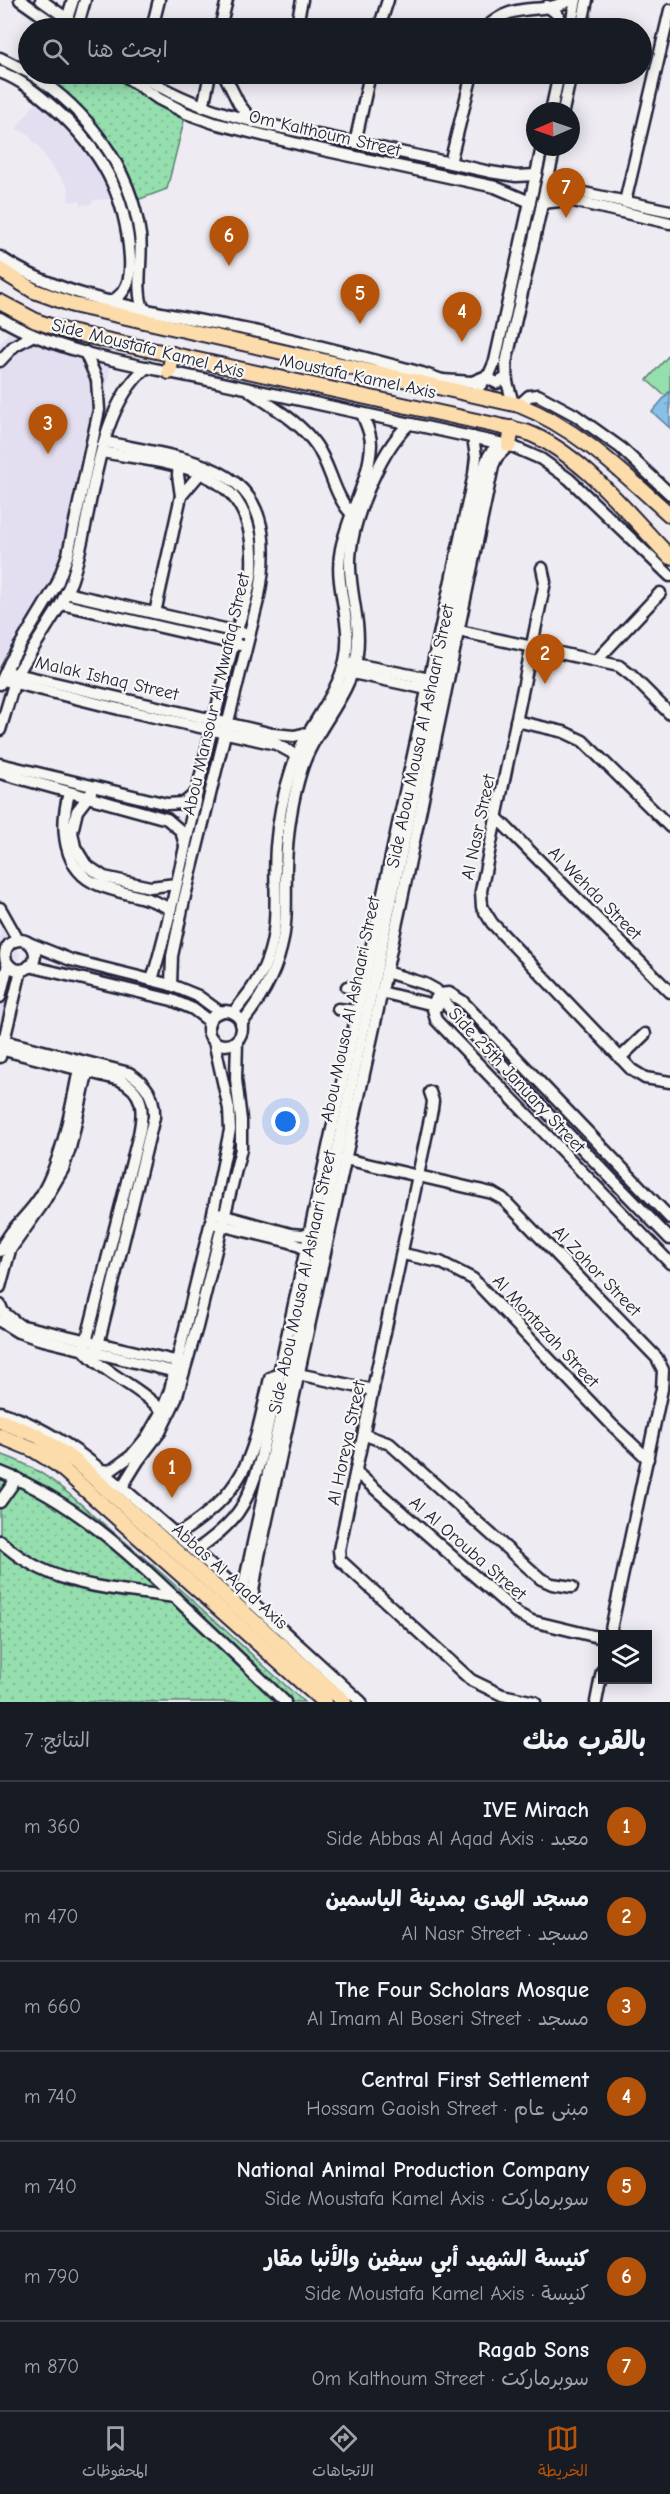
<!DOCTYPE html>
<html lang="ar">
<head>
<meta charset="utf-8">
<style>
  body { margin:0; font-family:"Comic Neue","Playpen Sans Arabic",sans-serif; background:#242831; color:#f1f3f6; direction:rtl }
  .controls { position:absolute; right:18px; bottom:18px; display:grid; overflow:hidden; border-radius:0px; box-shadow:0 3px 15px #0003 }
  .controls button { width:54px; height:54px; display:grid; place-items:center; padding:0; border:0; border-bottom:2px solid #363941; background:#171b24; color:#f1f3f6; font:30px sans-serif }
  .compass { position:absolute; left:526px; top:102px; width:54px; height:54px; border-radius:50%; background:#171b24; box-shadow:0 3px 15px #0003; rotate:268deg }
  .you { position:absolute; left:286px; top:1122px; width:21px; height:21px; margin:-15px; border:4px solid #fff; border-radius:50%; background:#1a73e8; box-shadow:0 0 0 9px #1a73e833 }
  .badge { display:grid; place-items:center; width:39px; height:39px; border-radius:50%; background:#b45309; color:#fff; font-size:20px; font-weight:700 }
  .pin { position:absolute; translate:-50% -50px; filter:drop-shadow(0 2px 3px #0008) }
  .pin::after { content:''; position:absolute; top:32px; width:21px; height:18px; background:inherit; clip-path:polygon(0 0,100% 0,50% 100%) }
  .list { margin:0; padding:0; list-style:none }
  h2 { display:flex; justify-content:space-between; align-items:center; height:78px; margin:0; padding:0 24px; font-size:26px }
  h2 small { font-size:20px; font-weight:400; color:#9ea1a6 }
  .list li { display:grid; grid-template-columns:39px 1fr auto; gap:18px; align-items:center; box-sizing:border-box; height:90px; padding:0 24px; border-top:2px solid #363941 }
  .list b { display:block; font-size:22px; white-space:nowrap }
  .list p { margin:0; font-size:20px; white-space:nowrap; color:#9ea1a6 }
  .list em { font-size:20px; font-style:normal; color:#9ea1a6 }
  .icon { flex:none; width:33px; height:33px; fill:none; stroke:currentColor; stroke-width:2; stroke-linecap:round; stroke-linejoin:round }
  .map { position:relative; flex:none; width:670px; height:1702px; overflow:hidden; direction:ltr }
  .search { position:absolute; background:#171b24; box-shadow:0 3px 15px #0003; left:18px; right:18px; top:18px; height:66px; display:flex; align-items:center; gap:15px; box-sizing:border-box; padding:0 21px; border-radius:33px; color:#9ea1a6; font-size:22px }
  .sheet { height:708px; background:#171b24 }
  nav { display:flex; justify-content:space-around; align-items:center; box-sizing:border-box; height:84px; border-top:2px solid #363941; background:#171b24; font-size:16px; color:#9ea1a6 }
  nav a { display:grid; justify-items:center; gap:3px }
  nav .on { color:#b45309 }
  .map>svg:first-child { display:block }
  .built { fill:#e4def1 }
  .grass { fill:url(#grass-dots); stroke:#5c8074; stroke-width:1.5 }
  .pitch { fill:#95deae; stroke:#5c8074; stroke-width:1.5 }
  .water { fill:url(#water-ripples); stroke:#5f81a2; stroke-width:1.5 }
  .lines { fill:none; stroke-linecap:round; stroke-linejoin:round }
  .minor-casing { stroke:#22223b; stroke-width:15 }
  .major-casing { stroke:#22223b; stroke-width:18 }
  .minor { stroke:#f6f6f2; stroke-width:10 }
  .major { stroke:#fddcac; stroke-width:14 }
  .labels { text-anchor:middle; stroke-width:4.5; stroke-linejoin:round; paint-order:stroke }
  .street-label { font-size:18px; fill:#22223b; stroke:#f6f6f2 }
</style>
</head>
<body>
<div class="map">
<svg width="670" height="1702" viewBox="0 0 670 1702">
  <defs>
    <pattern id="grass-dots" width="8" height="8" patternUnits="userSpaceOnUse" patternTransform="scale(1.5)"><rect width="8" height="8" fill="#95deae"/><path d="M2 2h.1M6 6h.1" fill="none" stroke="#80be97" stroke-width="1.8" stroke-linecap="round"/></pattern>
    <pattern id="water-ripples" width="26" height="14" patternUnits="userSpaceOnUse" patternTransform="scale(1.5)"><rect width="26" height="14" fill="#87c1e6"/><path d="M2 4q2-2 4 0t4 0M15 11q2-2 4 0t4 0" fill="none" stroke="#6e9cbc"/></pattern>
  </defs>
  <rect width="100%" height="100%" fill="#eeebf2"/>
  <filter id="ink" filterUnits="userSpaceOnUse"><feTurbulence type="fractalNoise" baseFrequency=".0167" numOctaves="2"/><feDisplacementMap in="SourceGraphic" scale="12" xChannelSelector="R" yChannelSelector="G"/><feConvolveMatrix kernelMatrix="1 2 1 2 8 2 1 2 1" color-interpolation-filters="sRGB"/></filter>
  <g filter="url(#ink)">
    <g class="built">
      <path d="M39,98L66,121L96,161L114,199L93,200L92,204L81,205L80,200L70,202L68,199L69,189L61,178L63,176L60,177L53,168L38,146L39,145H36L28,134L16,129Z"/>
      <path d="M8,333L111,366L76,544L63,586L50,609L16,660L0,705V345Z"/>
      <path d="M0,915L20,954L0,1042Z"/>
    </g>
    <g class="grass">
      <path d="M49,74H122L186,113L167,189L132,202L106,145L43,83Z"/>
      <path d="M0,1454C48,1470 68,1494 105,1525C174,1581 238,1643 304,1702H0Z"/>
    </g>
    <path class="pitch" d="M670,354V391L665,396L647,380Z"/>
    <path class="water" d="M670,391V428L652,412Z"/>
    <g class="lines">
      <g class="minor-casing">
        <g id="minor">
          <path d="M20,0L60,28"/>
          <path d="M41,0L80,28"/>
          <path d="M547,6L556,13L567,28"/>
          <path d="M65,25L73,0"/>
          <path d="M77,28L85,0"/>
          <path d="M152,28L159,0"/>
          <path d="M220,28L227,0"/>
          <path d="M296,28L302,0"/>
          <path d="M379,28L388,0"/>
          <path d="M486,28C514,0 539,16 571,0"/>
          <path d="M570,28L576,0"/>
          <path d="M581,28L587,0"/>
          <path d="M0,58L28,72"/>
          <path d="M0,72C21,80 37,93 53,107C101,149 126,194 130,258C131,275 129,293 111,301"/>
          <path d="M31,74C87,109 131,168 140,235C143,257 135,289 143,308"/>
          <path d="M122,74L159,99L186,113L214,123L314,148L495,187L530,202"/>
          <path d="M139,74C198,113 265,125 333,138C386,149 438,160 490,172L516,176L536,175"/>
          <path d="M224,74L239,104L253,122"/>
          <path d="M203,107L210,74"/>
          <path d="M551,111L559,74"/>
          <path d="M563,111L571,74"/>
          <path d="M355,143L370,74"/>
          <path d="M450,163L472,74"/>
          <path d="M549,178L566,188L579,192L670,211"/>
          <path d="M625,202L670,10"/>
          <path d="M542,203L569,200L670,223"/>
          <path d="M0,257C64,301 167,313 244,329C304,341 363,357 422,373L445,381L453,391"/>
          <path d="M0,318C62,356 151,367 222,383C313,403 403,422 494,442L509,445L541,459L569,479L670,576"/>
          <path d="M0,361L14,346L32,336"/>
          <path d="M442,380L472,382L489,375L491,380L497,383L506,378"/>
          <path d="M251,392C274,408 300,422 316,445C331,466 334,498 353,515"/>
          <path d="M472,395L489,375L495,361L542,147"/>
          <path d="M513,403L507,382L506,363L555,147"/>
          <path d="M519,405L529,396L538,395L575,415L621,448L670,494"/>
          <path d="M105,442C204,463 284,465 259,596L184,900L172,956L171,985"/>
          <path d="M102,452C144,460 209,463 236,500C250,519 253,546 252,569C250,591 242,611 237,631C228,663 220,696 212,728C191,811 177,897 152,980"/>
          <path d="M181,496L203,470"/>
          <path d="M542,568L545,582L481,891L482,907L492,923L632,1070L645,1078L670,1082"/>
          <path d="M66,593L242,633"/>
          <path d="M61,604L239,645"/>
          <path d="M155,613L181,496L178,475L179,461"/>
          <path d="M459,631L619,666L632,676L670,714"/>
          <path d="M597,660L660,593"/>
          <path d="M350,663L435,680"/>
          <path d="M348,672L432,690"/>
          <path d="M12,673L273,734L294,736L307,733"/>
          <path d="M7,681L119,709L276,744L296,755"/>
          <path d="M0,684L10,662L57,584L68,554L99,410L97,380L85,352"/>
          <path d="M516,721L564,732L583,741L670,827"/>
          <path d="M0,730L17,674L61,604L71,582C94,517 93,411 147,367"/>
          <path d="M0,764L167,804L184,803L197,792"/>
          <path d="M0,773L167,819L181,831L185,845"/>
          <path d="M69,793C60,826 62,871 99,885C124,895 146,895 170,909"/>
          <path d="M91,793L77,811L72,832L75,847L86,865L104,877L150,887L176,884"/>
          <path d="M497,818L670,992"/>
          <path d="M0,908L18,940"/>
          <circle cx="20" cy="955" r="15"/>
          <path d="M31,944L71,960L171,985L198,996L220,1012"/>
          <path d="M29,966L172,1000L193,1009L209,1021"/>
          <path d="M386,972L425,984L436,990L450,1009L543,1108L670,1239"/>
          <path d="M347,987L364,986"/>
          <path d="M381,992L438,1006"/>
          <path d="M0,997L8,964"/>
          <path d="M338,1009L358,1011"/>
          <circle cx="225" cy="1028" r="17"/>
          <path d="M233,1013C246,997 260,980 267,960C281,923 273,885 276,847C278,821 283,795 291,771C303,731 335,702 345,661C354,622 333,586 341,549C348,514 370,480 371,444C371,433 366,424 362,414"/>
          <path d="M241,1024C260,1000 274,977 281,948C288,921 285,894 286,867C287,834 292,799 302,768C315,728 350,697 357,654C361,624 351,598 350,568C348,527 379,452 409,424"/>
          <path d="M0,1040L129,1073C146,1083 155,1097 154,1117L96,1353"/>
          <path d="M0,1049L120,1080C144,1092 144,1110 139,1134L84,1350C106,1375 140,1387 162,1411"/>
          <path d="M0,1057L21,970"/>
          <path d="M620,1058L645,1034"/>
          <path d="M430,1092L433,1101L432,1109L339,1550L340,1560L471,1680L502,1695L535,1702"/>
          <path d="M345,1159L492,1193L503,1199L657,1358L663,1370L662,1389L610,1634"/>
          <path d="M218,1214L291,1234L314,1236"/>
          <path d="M670,1218L462,1001L449,993L439,994L432,1005L436,1020L670,1263"/>
          <path d="M216,1224L290,1242L311,1251"/>
          <path d="M0,1251C9,1229 30,1215 42,1194C64,1155 71,1108 80,1064"/>
          <path d="M403,1254L440,1262L473,1279L612,1425L648,1459"/>
          <path d="M0,1287L10,1250L42,1205L63,1169L70,1148L89,1065"/>
          <path d="M0,1305L3,1312L19,1325L184,1363"/>
          <path d="M0,1321L18,1332L39,1339L180,1373"/>
          <path d="M298,1374L373,1390"/>
          <path d="M0,1412C66,1433 113,1480 164,1524C231,1582 296,1643 361,1702"/>
          <path d="M365,1435L390,1444L541,1579L552,1584L572,1587"/>
          <path d="M101,1470L110,1471L131,1456L147,1437L162,1411L170,1390L213,1213L230,1130L229,1109L214,1041"/>
          <path d="M0,1472C71,1499 131,1555 185,1607C218,1638 252,1670 285,1702"/>
          <path d="M357,1473L518,1614L532,1621L602,1638"/>
          <path d="M122,1487L138,1461L160,1432L176,1399L197,1327L241,1149V1120L236,1079L237,1040"/>
          <path d="M0,1502L17,1478"/>
          <path d="M177,1535C249,1489 252,1457 270,1378L280,1373"/>
          <path d="M0,1541C51,1588 110,1588 175,1597"/>
          <path d="M195,1551C235,1523 247,1507 260,1461L474,474L476,457L473,437"/>
          <path d="M242,1594L484,469C487,455 494,444 509,445"/>
          <path d="M251,1603L259,1556L400,908L493,466L497,457L505,449"/>
          <path d="M596,1702L602,1671"/>
        </g>
      </g>
      <g class="major-casing">
        <g id="major">
          <path d="M0,270L34,291L73,305L519,405C579,429 623,473 670,515"/>
          <path d="M0,302L36,321L65,331L526,432C581,453 628,514 670,557"/>
          <path d="M169,372L173,354"/>
          <path d="M509,445L512,428"/>
          <path d="M0,1421L38,1436L76,1462L344,1702"/>
          <path d="M0,1436L34,1450L58,1465L324,1702"/>
        </g>
      </g>
      <use href="#minor" class="minor"/>
      <use href="#major" class="major"/>
    </g>
  </g>
  <g class="labels">
    <g class="street-label">
      <text transform="translate(325 133) rotate(13)" y="6">Om Kalthoum Street</text>
      <text transform="translate(148 348) rotate(14)" y="6">Side Moustafa Kamel Axis</text>
      <text transform="translate(358 376) rotate(12)" y="6">Moustafa Kamel Axis</text>
      <text transform="translate(107 678) rotate(13)" y="6">Malak Ishaq Street</text>
      <text transform="translate(216 694) rotate(-77)" y="6">Abou Mansour Al Mwafaq Street</text>
      <text transform="translate(420 736) rotate(-78)" y="6">Side Abou Mousa Al Ashaari Street</text>
      <text transform="translate(478 827) rotate(-78)" y="6">Al Nasr Street</text>
      <text transform="translate(595 893) rotate(45)" y="6">Al Wehda Street</text>
      <text transform="translate(350 1009) rotate(-78)" y="6">Abou Mousa Al Ashaari Street</text>
      <text transform="translate(517 1080) rotate(47)" y="6">Side 25th January Street</text>
      <text transform="translate(597 1271) rotate(46)" y="6">Al Zohor Street</text>
      <text transform="translate(302 1282) rotate(-78)" y="6">Side Abou Mousa Al Ashaari Street</text>
      <text transform="translate(546 1331) rotate(47)" y="6">Al Montazah Street</text>
      <text transform="translate(346 1443) rotate(-78)" y="6">Al Horeya Street</text>
      <text transform="translate(468 1548) rotate(41)" y="6">Al Al Orouba Street</text>
      <text transform="translate(230 1576) rotate(42)" y="6">Abbas Al Aqad Axis</text>
    </g>
  </g>
</svg>
<div class="controls">
<button><svg class="icon" aria-label="layers" viewBox="0 0 24 24"><path d="M12 4l9 5-9 5-9-5zM3 14l9 5 9-5"/></svg></button>
</div>
<svg class="compass" viewBox="-18 -18 36 36"><path d="M0-13l5 13h-10z" fill="#e53935"/><path d="M0 13l5-13h-10z" fill="#9ea1a6"/></svg>
<div class="you"></div>
<div class="pin badge" style="left:172px;top:1498px">1</div>
<div class="pin badge" style="left:545px;top:684px">2</div>
<div class="pin badge" style="left:48px;top:454px">3</div>
<div class="pin badge" style="left:462px;top:342px">4</div>
<div class="pin badge" style="left:360px;top:324px">5</div>
<div class="pin badge" style="left:229px;top:266px">6</div>
<div class="pin badge" style="left:566px;top:218px">7</div>
<div class="search"><svg class="icon" aria-label="search" viewBox="0 0 24 24"><circle cx="10" cy="10" r="6"/><path d="M15 15l6 6"/></svg>ابحث هنا</div>
</div>
<section class="sheet">
<h2>بالقرب منك<small>النتائج: 7</small></h2>
<ul class="list">
<li><span class="badge">1</span><div><b>IVE Mirach</b><p>معبد · Side Abbas Al Aqad Axis</p></div><em>360 m</em></li>
<li><span class="badge">2</span><div><b>مسجد الهدى بمدينة الياسمين</b><p>مسجد · Al Nasr Street</p></div><em>470 m</em></li>
<li><span class="badge">3</span><div><b>The Four Scholars Mosque</b><p>مسجد · Al Imam Al Boseri Street</p></div><em>660 m</em></li>
<li><span class="badge">4</span><div><b>Central First Settlement</b><p>مبنى عام · Hossam Gaoish Street</p></div><em>740 m</em></li>
<li><span class="badge">5</span><div><b>National Animal Production Company</b><p>سوبرماركت · Side Moustafa Kamel Axis</p></div><em>740 m</em></li>
<li><span class="badge">6</span><div><b>كنيسة الشهيد أبي سيفين والأنبا مقار</b><p>كنيسة · Side Moustafa Kamel Axis</p></div><em>790 m</em></li>
<li><span class="badge">7</span><div><b>Ragab Sons</b><p>سوبرماركت · Om Kalthoum Street</p></div><em>870 m</em></li>
</ul>
</section>
<nav>
<a class="on"><svg class="icon" aria-label="map" viewBox="0 0 24 24"><path d="M3 6l6-2 6 2 6-2v14l-6 2-6-2-6 2zM9 4v14M15 6v14"/></svg>الخريطة</a>
<a><svg class="icon" aria-label="directions" viewBox="0 0 24 24"><path d="M12 3l9 9-9 9-9-9zM9 14v-3h6M13 9l2 2-2 2"/></svg>الاتجاهات</a>
<a><svg class="icon" aria-label="saved" viewBox="0 0 24 24"><path d="M7 4h10v16l-5-4-5 4z"/></svg>المحفوظات</a>
</nav>
</body>
</html>
